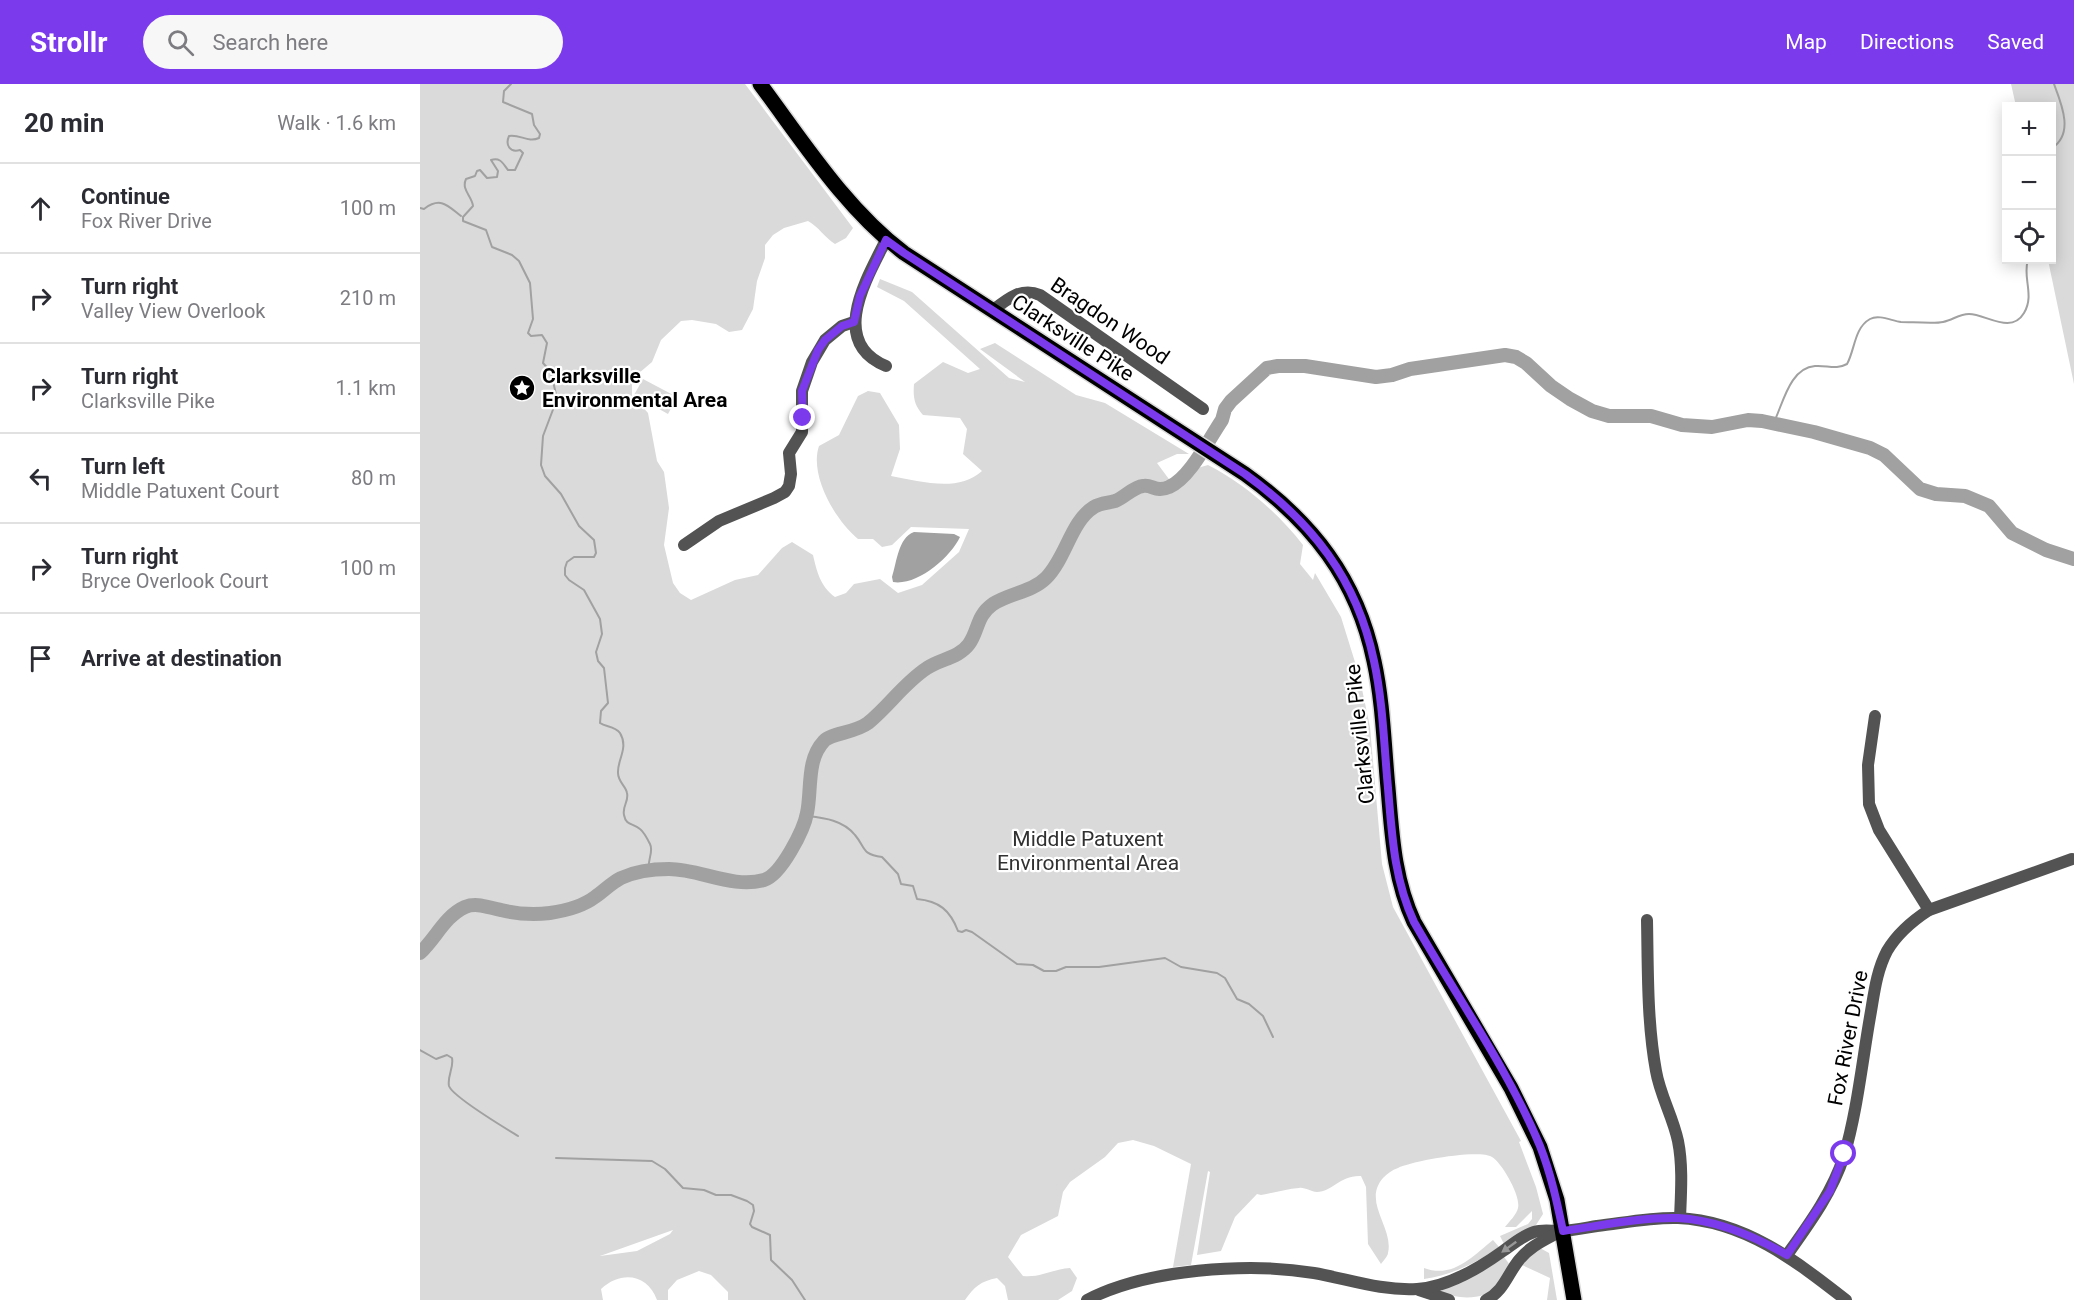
<!DOCTYPE html>
<html lang="en">
<head>
<meta charset="utf-8">
<style>
  body { margin:0; font-family:Roboto,sans-serif; background:#f7f7f7; color:#2b2b33 }
  .controls { position:absolute; right:18px; top:18px; display:grid; overflow:hidden; border-radius:0px; box-shadow:0 3px 15px #0003 }
  .controls button { width:54px; height:54px; display:grid; place-items:center; padding:0; border:0; border-bottom:2px solid #e1e1e2; background:#fff; color:#2b2b33; font:30px sans-serif }
  .stop { position:absolute; width:18px; height:18px; margin:-14px; border:4px solid #7c3aed; border-radius:50%; background:#fff }
  .stop.end { background:#7c3aed; border-color:#fff; box-shadow:0 2px 6px #0008 }
  .list { margin:0; padding:0; list-style:none }
  h2 { display:flex; justify-content:space-between; align-items:center; height:78px; margin:0; padding:0 24px; font-size:26px }
  h2 small { font-size:20px; font-weight:400; color:#7c7c81 }
  .list li { display:grid; grid-template-columns:39px 1fr auto; gap:18px; align-items:center; box-sizing:border-box; height:90px; padding:0 24px; border-top:2px solid #e1e1e2 }
  .list b { display:block; font-size:22px; white-space:nowrap }
  .list p { margin:0; font-size:20px; white-space:nowrap; color:#7c7c81 }
  .list em { font-size:20px; font-style:normal; color:#7c7c81 }
  .icon { flex:none; width:33px; height:33px; fill:none; stroke:currentColor; stroke-width:2; stroke-linecap:round; stroke-linejoin:round }
  .map { position:relative; flex:none; width:1654px; height:1216px; overflow:hidden }
  header { display:flex; align-items:center; gap:36px; box-sizing:border-box; height:84px; padding:0 30px; background:#7c3aed; color:#fff }
  header strong { font-size:28px }
  nav { display:flex; gap:33px; margin-inline-start:auto; font-size:21px }
  .search { width:420px; height:54px; background:#f7f7f7; display:flex; align-items:center; gap:15px; box-sizing:border-box; padding:0 21px; border-radius:33px; color:#7c7c81; font-size:22px }
  main { display:flex }
  aside { flex:1; background:#fff }
  .map>svg:first-child { display:block }
  .green { fill:#dadada; fill-rule:evenodd }
  .water { fill:#a1a1a1 }
  .lines { fill:none; stroke-linecap:round; stroke-linejoin:round }
  .stream { stroke:#a1a1a1; stroke-width:2 }
  .river { stroke:#a1a1a1; stroke-width:14 }
  .major-casing { stroke:#dbdbdb; stroke-width:18 }
  .minor { stroke:#535353; stroke-width:12 }
  .major { stroke:#000; stroke-width:15 }
  .oneway { fill:#989898 }
  .route { stroke:#7c3aed; stroke-width:8 }
  .labels { text-anchor:middle; stroke-width:4.5; stroke-linejoin:round; paint-order:stroke }
  .street-label { font-size:21px; fill:#000; stroke:#fff }
  .poi-label { font-size:21px; font-weight:bold; fill:#000; stroke:#fff; text-anchor:start }
  .park-label { font-size:21px; fill:#313131; stroke:#fff }
</style>
</head>
<body>
<header>
<strong>Strollr</strong>
<div class="search"><svg class="icon" aria-label="search" viewBox="0 0 24 24"><circle cx="10" cy="10" r="6"/><path d="M15 15l6 6"/></svg>Search here</div>
<nav><a>Map</a><a>Directions</a><a>Saved</a></nav>
</header>
<main>
<aside>
<h2>20 min<small>Walk · 1.6 km</small></h2>
<ul class="list">
<li><svg class="icon" aria-label="ahead" viewBox="0 0 24 24"><path d="M12 20V5M6 11l6-6 6 6"/></svg><div><b>Continue</b><p>Fox River Drive</p></div><em>100 m</em></li>
<li><svg class="icon" aria-label="right" viewBox="0 0 24 24"><path d="M7 20v-9h11M14 6l5 5-5 5"/></svg><div><b>Turn right</b><p>Valley View Overlook</p></div><em>210 m</em></li>
<li><svg class="icon" aria-label="right" viewBox="0 0 24 24"><path d="M7 20v-9h11M14 6l5 5-5 5"/></svg><div><b>Turn right</b><p>Clarksville Pike</p></div><em>1.1 km</em></li>
<li><svg class="icon" aria-label="left" viewBox="0 0 24 24"><path d="M17 20v-9H6M10 6l-5 5 5 5"/></svg><div><b>Turn left</b><p>Middle Patuxent Court</p></div><em>80 m</em></li>
<li><svg class="icon" aria-label="right" viewBox="0 0 24 24"><path d="M7 20v-9h11M14 6l5 5-5 5"/></svg><div><b>Turn right</b><p>Bryce Overlook Court</p></div><em>100 m</em></li>
<li><svg class="icon" aria-label="arrive" viewBox="0 0 24 24"><path d="M6 21V4h12l-3 4 3 4H6"/></svg><div><b>Arrive at destination</b></div></li>
</ul>
</aside>
<div class="map">
<svg width="1654" height="1216" viewBox="0 0 1654 1216">
  <rect width="100%" height="100%" fill="#fff"/>
  <g class="green">
    <path d="M0,0H325L433,144L426,154L415,160C404,153 399,143 388,137L364,144L353,151L345,161V174L337,197L333,225L322,246L309,248L296,240L272,236L261,237L241,256L232,278L212,295V311L228,329L237,377L244,388L249,424L244,461L253,499L260,509L271,516L315,496L338,491L362,464L372,458L393,471C397,488 400,502 415,513L426,509L434,500L460,495L478,509L502,501L539,468L549,445L491,443L472,461L462,463L453,455H438C415,436 389,391 399,362L419,351L438,312L448,307L460,309L479,341L480,365L471,392C500,397 538,409 562,387L543,370L547,345L540,334L503,331C494,321 493,313 494,300L523,278L548,289L560,285L484,217L457,203L460,195L492,208L589,294L605,298L560,265L575,259L656,311L685,319L769,370H757L737,379L754,402L774,385L788,381C825,400 858,429 883,461L880,480L893,496L895,489L921,533L939,591L950,643L962,780L973,823L1101,1057L1099,1058L1116,1103L1123,1130L1116,1141L1084,1160L1080,1152L1108,1140L1112,1135V1127L1096,1143H1085C1089,1138 1097,1130 1098,1124C1101,1112 1082,1079 1072,1073C1058,1065 993,1077 978,1084C972,1086 967,1090 963,1094C942,1118 974,1144 968,1169C968,1172 963,1177 961,1180L948,1160L946,1103L941,1092C920,1091 912,1108 897,1108C891,1108 885,1103 879,1104C866,1105 853,1109 841,1111L837,1110L815,1133L801,1167L777,1171L790,1088L788,1087L771,1181L753,1183L771,1080L734,1062L713,1056L698,1059L685,1073L650,1098L643,1108L638,1132L601,1151L588,1173L603,1192C620,1194 633,1185 650,1184L657,1194L652,1207L638,1216H588L585,1202L577,1194C561,1197 554,1203 545,1216H308V1208L291,1191L279,1187L257,1196L248,1206V1216H237C228,1190 201,1186 181,1205L183,1216H0ZM253,1146L250,1150L217,1167L180,1172Z"/>
    <path d="M1591,0H1654V300L1628,176H1632V22H1596Z"/>
    <path d="M223,295L257,313L248,330L214,311Z"/>
    <path d="M1073,1156L1079,1163C1056,1179 1032,1191 1004,1195V1184C1033,1195 1053,1172 1073,1156Z"/>
    <path d="M1120,1164L1129,1169L1137,1216H1127L1130,1194L1102,1181L1107,1174Z"/>
    <path d="M1084,1173L1090,1181C1086,1188 1083,1196 1078,1202C1065,1216 1039,1216 1021,1208L1024,1202Z"/>
  </g>
  <path class="water" d="M494,448L534,450L540,453C530,474 497,502 473,498L472,493C477,478 478,454 494,448Z"/>
  <g class="lines">
    <g class="stream">
      <path d="M91,0L84,7L83,18L112,30L114,41L120,50L119,54C108,59 100,50 89,52C85,61 90,69 100,66L103,69L95,86H88C83,80 81,73 71,76L78,87L77,93L67,94L60,86L57,87L55,92L46,95C41,106 52,112 53,122L43,133V137L66,146L72,163L92,171L99,177L110,199L113,235L108,249L111,252L122,251L127,259L123,279L131,288L137,315L123,352L121,381L125,392L141,410L159,442L174,456L176,469L174,473H154L147,478L145,484V491L149,496L164,506L180,535L182,550L176,568L178,577L184,584L188,619L181,627L180,639C186,643 195,642 200,649C209,664 197,676 198,689C198,698 206,702 207,709C209,718 202,722 204,731C206,742 213,739 220,745C224,748 228,756 230,760C234,768 227,775 229,787"/>
      <path d="M1632,64C1654,50 1642,21 1634,0"/>
      <path d="M0,124L4,125C21,112 28,122 41,132"/>
      <path d="M1632,151V152"/>
      <path d="M1353,340C1363,321 1369,284 1395,282C1407,281 1416,286 1427,280C1435,266 1434,244 1450,235C1459,230 1472,237 1481,238C1491,238 1515,240 1523,238C1533,236 1539,230 1549,230C1566,230 1591,251 1604,229C1615,211 1602,193 1608,176"/>
      <path d="M387,732C404,734 423,736 435,751C446,764 441,770 462,773L478,790L481,800L493,802L497,815C519,817 530,826 538,847L542,848L546,846L552,848L597,880L613,881L624,887H636L646,883H679L745,874L761,883L797,889L805,894L817,915L829,920L843,932L853,953"/>
      <path d="M0,966L16,975L27,971L32,974C34,984 27,992 29,1002C33,1013 85,1044 98,1052"/>
      <path d="M136,1074L232,1077L245,1085L263,1104L284,1106L296,1111H311L327,1117L333,1121L334,1127L330,1140L332,1143L350,1151L351,1176L372,1196L385,1216"/>
    </g>
    <path class="river" d="M0,869C16,854 25,832 45,823C57,818 69,824 81,826C97,830 114,831 130,829C144,827 163,822 175,813C184,807 191,799 201,794C216,787 233,785 249,785C280,785 313,805 344,796C361,791 384,746 387,729C392,706 386,676 404,657C411,649 435,649 448,639C469,622 484,599 507,584C520,575 539,574 549,560C559,546 556,532 573,520C590,509 612,508 626,494C646,474 651,437 674,423C680,419 688,419 695,417C704,414 713,403 723,402C732,400 736,409 749,403C770,394 789,355 802,336L805,325L811,317L847,284L858,282H885L956,293L972,291L990,285L1085,271L1096,273L1106,279L1131,302L1150,315L1172,327L1189,332H1231L1262,341L1292,343L1328,336L1342,337L1394,348L1450,364L1464,371L1500,405L1516,410L1545,412L1569,422L1592,449L1626,466L1654,475"/>
    <g class="major-casing">
      <path id="major" d="M340,0C384,59 425,124 484,169L825,390C892,438 937,495 954,577C963,618 964,662 968,704C972,751 974,795 994,838L1091,1004L1120,1063L1137,1116L1154,1216"/>
    </g>
    <g class="minor">
      <path d="M466,156C447,194 408,258 466,282"/>
      <path d="M572,227C587,215 601,203 620,211L783,325"/>
      <path d="M264,461L299,437L354,414L365,408L369,402L371,390L369,369L382,348V307L392,278L405,256L422,242L434,238"/>
      <path d="M1455,632L1448,681L1449,720L1459,746L1509,826"/>
      <path d="M1227,836C1228,886 1227,938 1236,987C1240,1011 1253,1033 1258,1057C1263,1082 1261,1109 1260,1134"/>
      <path d="M1367,1171C1389,1140 1412,1109 1424,1072C1437,1028 1442,979 1450,933C1454,911 1456,888 1467,867C1477,850 1492,837 1509,826L1652,775"/>
      <path d="M999,1206L1029,1216"/>
      <path d="M667,1216C726,1185 829,1178 894,1189C928,1195 961,1207 997,1205C1028,1203 1058,1185 1083,1167C1093,1160 1102,1152 1114,1148C1123,1145 1131,1147 1140,1147C1152,1147 1165,1144 1177,1142C1203,1139 1231,1133 1258,1134C1325,1137 1376,1177 1426,1216"/>
      <path d="M1066,1216C1084,1207 1087,1191 1099,1176C1110,1162 1125,1156 1141,1147"/>
    </g>
    <use href="#major" class="major"/>
  </g>
  <defs><path id="oneway-solid" d="M-6-.8H1V-3.2L6.5 0L1 3.2V.8H-6Z" transform="scale(1.5)"/></defs>
  <use class="oneway" href="#oneway-solid" transform="translate(1089 1163) rotate(144)"/>
  <g class="lines">
    <path class="route" d="M383,334L382,307L398,266L405,256L422,242L434,238L440,212L466,156L484,169L825,390C892,438 937,495 954,577C963,618 964,662 968,704C972,751 974,795 994,838C1036,912 1087,983 1120,1062C1131,1090 1137,1118 1143,1147C1180,1142 1220,1133 1258,1134C1297,1136 1334,1152 1367,1171L1410,1107L1424,1070"/>
  </g>
  <defs>
    <g id="sight-disc" transform="scale(1.35)"><circle r="9.5" fill="#000" stroke="#fff"/><path d="M0-6L1.8-2.2L6-1.7L2.9 1.2L3.7 5.4L0 3.3L-3.7 5.4L-2.9 1.2L-6-1.7L-1.8-2.2Z" fill="#fff"/></g>
  </defs>
  <g fill-rule="evenodd">
    <use href="#sight-disc" x="102" y="304"/>
  </g>
  <g class="labels">
    <g class="street-label">
      <text transform="translate(690 237) rotate(34)" y="7">Bragdon Wood</text>
      <text transform="translate(653 254) rotate(33)" y="7">Clarksville Pike</text>
      <text transform="translate(940 650) rotate(-96)" y="7">Clarksville Pike</text>
      <text transform="translate(1428 954) rotate(-79)" y="7">Fox River Drive</text>
    </g>
    <g class="poi-label">
      <text x="122" y="299">Clarksville<tspan x="122" dy="24">Environmental Area</tspan></text>
    </g>
    <g class="park-label">
      <text x="668" y="762">Middle Patuxent<tspan x="668" dy="24">Environmental Area</tspan></text>
    </g>
  </g>
</svg>
<div class="controls">
<button>+</button>
<button>−</button>
<button><svg class="icon" aria-label="locate" viewBox="0 0 24 24"><circle cx="12" cy="12" r="6"/><path d="M12 2v4M12 18v4M2 12h4M18 12h4"/></svg></button>
</div>
<div class="stop" style="left:1424px;top:1070px"></div>
<div class="stop end" style="left:383px;top:334px"></div>
</div>
</main>
</body>
</html>
